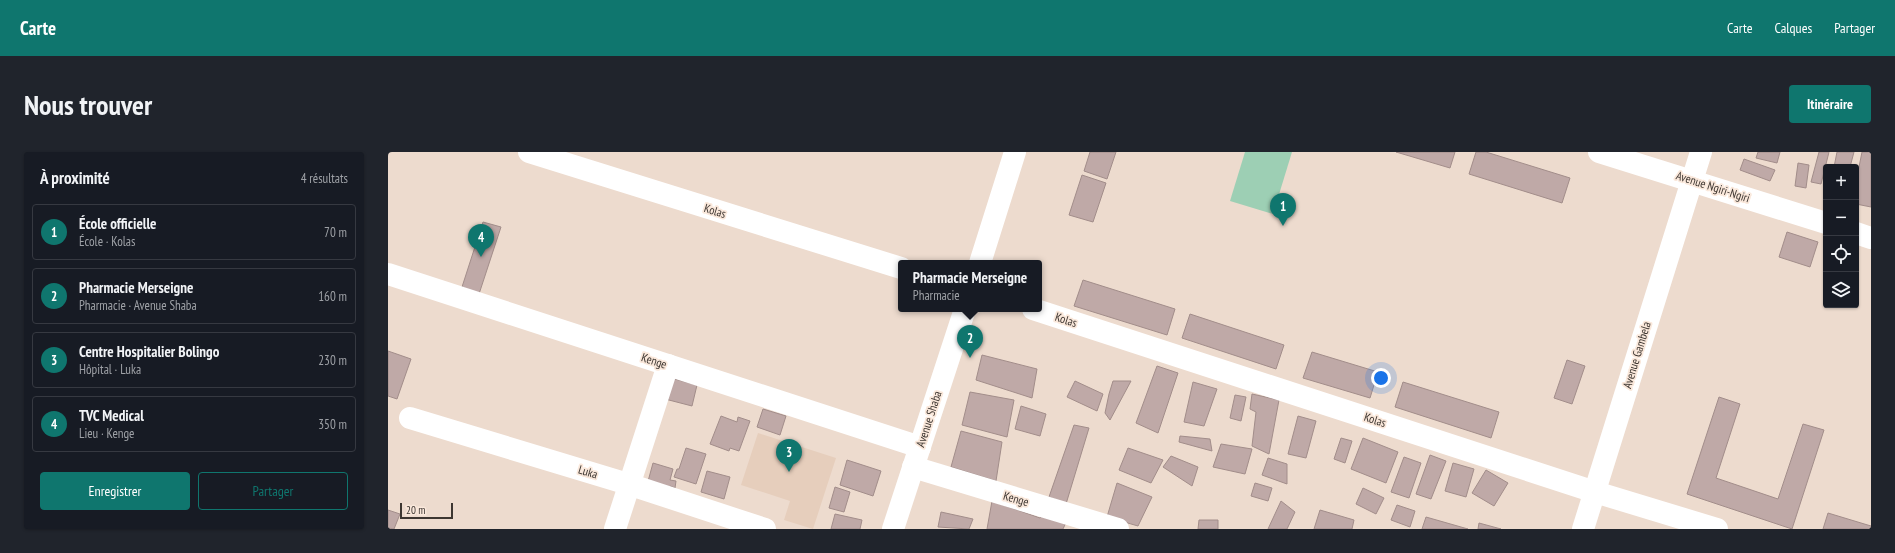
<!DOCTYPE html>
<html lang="fr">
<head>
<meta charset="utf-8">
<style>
  body { margin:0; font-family:"PT Sans Narrow",sans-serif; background:#20242c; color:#f1f3f6 }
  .controls { position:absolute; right:12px; top:12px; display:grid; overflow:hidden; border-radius:4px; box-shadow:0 1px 3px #0004 }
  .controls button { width:36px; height:36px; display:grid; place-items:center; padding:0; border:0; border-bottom:1px solid #363941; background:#171b24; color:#f1f3f6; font:20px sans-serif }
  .scale { position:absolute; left:12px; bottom:10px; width:53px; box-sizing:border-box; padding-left:4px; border:2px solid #3d3631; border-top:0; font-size:11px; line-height:14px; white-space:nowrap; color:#3d3631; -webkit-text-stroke:3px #fae8db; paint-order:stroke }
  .you { position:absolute; left:993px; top:226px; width:14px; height:14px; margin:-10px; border:3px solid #fff; border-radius:50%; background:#1a73e8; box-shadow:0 0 0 6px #1a73e833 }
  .badge { display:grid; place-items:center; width:26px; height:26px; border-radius:50%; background:#0f766e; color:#fff; font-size:13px; font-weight:700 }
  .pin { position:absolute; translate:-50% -33px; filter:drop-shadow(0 1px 2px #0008) }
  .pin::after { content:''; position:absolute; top:21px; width:14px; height:12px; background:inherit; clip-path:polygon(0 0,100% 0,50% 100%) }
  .popup { position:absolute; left:510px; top:108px; width:144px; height:52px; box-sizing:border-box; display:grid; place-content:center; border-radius:4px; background:#171b24; filter:drop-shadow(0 1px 3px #0005); font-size:13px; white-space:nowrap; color:#9ea1a6 }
  .popup b { font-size:15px; color:#f1f3f6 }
  .popup::after { content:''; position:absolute; left:50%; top:100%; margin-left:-8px; border:8px solid transparent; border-top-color:#171b24 }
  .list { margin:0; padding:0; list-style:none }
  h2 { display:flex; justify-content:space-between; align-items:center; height:52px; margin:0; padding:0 16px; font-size:17px }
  h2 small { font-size:13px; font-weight:400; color:#9ea1a6 }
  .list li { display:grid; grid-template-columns:26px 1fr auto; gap:12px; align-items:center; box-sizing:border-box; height:56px; margin:0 8px 8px; padding:0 8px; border:1px solid #363941; border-radius:4px }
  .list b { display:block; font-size:15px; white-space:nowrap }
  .list p { margin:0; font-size:13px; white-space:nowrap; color:#9ea1a6 }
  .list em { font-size:13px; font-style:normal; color:#9ea1a6 }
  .actions { display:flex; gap:8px; padding:12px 16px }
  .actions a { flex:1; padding:9px 0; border:1px solid #0f766e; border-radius:4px; text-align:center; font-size:14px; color:#0f766e }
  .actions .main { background:#0f766e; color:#fff }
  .icon { flex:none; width:22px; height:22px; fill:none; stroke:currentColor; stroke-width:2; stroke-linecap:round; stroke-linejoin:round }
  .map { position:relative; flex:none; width:1483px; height:377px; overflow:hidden; border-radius:4px }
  header { display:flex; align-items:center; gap:24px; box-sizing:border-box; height:56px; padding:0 20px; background:#0f766e; color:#fff }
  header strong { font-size:19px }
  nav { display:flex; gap:22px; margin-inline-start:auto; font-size:14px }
  .intro { display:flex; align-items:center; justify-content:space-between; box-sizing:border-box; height:96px; padding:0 24px }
  h1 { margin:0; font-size:28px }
  .button { padding:10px 18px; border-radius:4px; background:#0f766e; color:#fff; font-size:14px; font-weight:700 }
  main { display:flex; gap:24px; padding:0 24px }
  aside { flex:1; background:#171b24; border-radius:4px; box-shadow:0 1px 3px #0004 }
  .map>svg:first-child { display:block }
  .built { fill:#e6cebc }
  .green { fill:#9dcfb4 }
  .building { fill:#bfa9a7; stroke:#a28d8a }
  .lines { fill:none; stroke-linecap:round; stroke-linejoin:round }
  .minor { stroke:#fff; stroke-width:22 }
  .labels { text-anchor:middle; stroke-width:3.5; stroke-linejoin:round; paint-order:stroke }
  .street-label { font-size:12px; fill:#3d3631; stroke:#fae8db }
</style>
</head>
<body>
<header>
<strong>Carte</strong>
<nav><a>Carte</a><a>Calques</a><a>Partager</a></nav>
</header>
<div class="intro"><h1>Nous trouver</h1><a class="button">Itinéraire</a></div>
<main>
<aside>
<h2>À proximité<small>4 résultats</small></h2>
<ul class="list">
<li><span class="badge">1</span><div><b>École officielle</b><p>École · Kolas</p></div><em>70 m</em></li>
<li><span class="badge">2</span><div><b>Pharmacie Merseigne</b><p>Pharmacie · Avenue Shaba</p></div><em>160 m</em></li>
<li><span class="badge">3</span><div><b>Centre Hospitalier Bolingo</b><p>Hôpital · Luka</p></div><em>230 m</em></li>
<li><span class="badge">4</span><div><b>TVC Medical</b><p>Lieu · Kenge</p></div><em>350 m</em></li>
</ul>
<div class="actions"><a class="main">Enregistrer</a><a>Partager</a></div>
</aside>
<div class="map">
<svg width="1483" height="377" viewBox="0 0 1483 377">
  <rect width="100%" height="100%" fill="#eddbce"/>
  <path class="built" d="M370,281L448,306L425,377L396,368L402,349L353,333Z"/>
  <path class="green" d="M857,0H904L885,62L842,49Z"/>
  <g class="building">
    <path d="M702,0H728L719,27L696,19Z"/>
    <path d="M1008,0H1067L1062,16Z"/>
    <path d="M1088,0H1098L1182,26L1174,51L1081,22Z"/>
    <path d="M1370,0H1392L1389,11L1368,6Z"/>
    <path d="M1431,0H1441L1433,32L1423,30Z"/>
    <path d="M1449,0H1466L1462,15H1446Z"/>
    <path d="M1474,0H1483V55L1468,52V30Z"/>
    <path d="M1356,7L1387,18L1382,29L1352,18Z"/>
    <path d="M1410,11L1421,13L1418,36L1407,34Z"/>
    <path d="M694,23L718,31L705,70L681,63Z"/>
    <path d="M95,70L113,75L91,142L74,135Z"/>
    <path d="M1399,80L1430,90L1422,115L1391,105Z"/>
    <path d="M695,128L787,157L779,183L686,154Z"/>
    <path d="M802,162L896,193L888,217L794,186Z"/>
    <path d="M0,199L23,207L9,247L0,244Z"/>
    <path d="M924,200L990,220L982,246L915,226Z"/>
    <path d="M594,203L649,217L644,246L588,228Z"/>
    <path d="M1179,208L1197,214L1184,252L1166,246Z"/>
    <path d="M769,214L790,221L770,281L748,271Z"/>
    <path d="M283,226L309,233L304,254L277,247Z"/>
    <path d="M687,229L715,242L709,259L679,245Z"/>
    <path d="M725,229H743L722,268L717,261L721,242Z"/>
    <path d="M805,230L829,237L816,274L796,270Z"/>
    <path d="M1015,230L1111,260L1103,286L1007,255Z"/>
    <path d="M582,240L626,248L619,285L574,273Z"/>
    <path d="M864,242L891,248L881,302L864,294L868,260L862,257Z"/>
    <path d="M847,243L858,245L853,269L842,266Z"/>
    <path d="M1331,245L1352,252L1328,326L1390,347L1415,272L1436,278L1404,377L1299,342Z"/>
    <path d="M633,254L658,262L652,284L627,277Z"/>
    <path d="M375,257L398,264L392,283L369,275Z"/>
    <path d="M333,264L349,270L350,265L362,269L351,299L342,296L341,299L322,292Z"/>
    <path d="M910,264L928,269L918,306L900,302Z"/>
    <path d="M686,273L701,276L678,352L661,345Z"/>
    <path d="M573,279L614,290L608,329L563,315Z"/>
    <path d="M792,284L822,287L824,299L791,290Z"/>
    <path d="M953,286L964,289L957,311L946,307Z"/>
    <path d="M975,286L1010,300L998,331L963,317Z"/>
    <path d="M833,292L864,297L857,322L825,315Z"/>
    <path d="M298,296L318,302L308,332L286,325L289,317H291Z"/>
    <path d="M740,296L775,308L763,331L731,318Z"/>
    <path d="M1042,303L1058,309L1043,347L1028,342Z"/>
    <path d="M783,304L810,315L804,334L775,315Z"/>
    <path d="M1016,305L1033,311L1021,346L1003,340Z"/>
    <path d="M880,306L899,312V332L874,323Z"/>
    <path d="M459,308L493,319L485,344L452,333Z"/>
    <path d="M265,311L285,317L282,328L288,329L287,336L282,334L280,338L259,333Z"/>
    <path d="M1065,311L1086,317L1078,345L1057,339Z"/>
    <path d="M1098,318L1120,331L1106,354L1084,341Z"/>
    <path d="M319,319L342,325L336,347L313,340Z"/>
    <path d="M729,331L764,345L750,374L719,365Z"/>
    <path d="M867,331L884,336L880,349L863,344Z"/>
    <path d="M447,335L462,340L456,360L441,356Z"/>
    <path d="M975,336L996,346L988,362L968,352Z"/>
    <path d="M604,349L652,366L656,360L680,366L675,377H599Z"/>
    <path d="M893,349L907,360L899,377H880Z"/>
    <path d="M1009,353L1027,359L1022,375L1003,368Z"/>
    <path d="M0,358L12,362L6,377L0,376Z"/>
    <path d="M932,358L966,368L964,377H926Z"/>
    <path d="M553,360L585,367L581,377L550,375Z"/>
    <path d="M1440,361L1483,374V377H1435Z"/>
    <path d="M447,362L474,368L472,377H443Z"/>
    <path d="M1038,365L1080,377H1034Z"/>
    <path d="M811,368H830V377H810Z"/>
    <path d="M1091,371L1113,377H1090Z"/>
  </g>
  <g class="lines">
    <g class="minor">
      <path d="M141,0L513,116"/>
      <path d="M1211,0L1438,71"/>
      <path d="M1468,81L1483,86"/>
      <path d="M592,111L627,0"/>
      <path d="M0,122L532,295"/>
      <path d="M645,157L1207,340L1329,377"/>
      <path d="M22,266L240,332L377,377"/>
      <path d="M525,315L730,377"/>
      <path d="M227,377L280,213"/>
      <path d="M505,377L577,157"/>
      <path d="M1195,377L1313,0"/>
    </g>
  </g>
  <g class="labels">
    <g class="street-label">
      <text transform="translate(1325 35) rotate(18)" y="4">Avenue Ngiri-Ngiri</text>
      <text transform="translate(327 59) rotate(17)" y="4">Kolas</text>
      <text transform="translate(678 168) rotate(18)" y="4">Kolas</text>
      <text transform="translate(1249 203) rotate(-73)" y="4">Avenue Gambela</text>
      <text transform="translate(266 209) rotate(18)" y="4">Kenge</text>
      <text transform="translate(541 267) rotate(-72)" y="4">Avenue Shaba</text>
      <text transform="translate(987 268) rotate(18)" y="4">Kolas</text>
      <text transform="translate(200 320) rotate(17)" y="4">Luka</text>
      <text transform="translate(628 347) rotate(16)" y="4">Kenge</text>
    </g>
  </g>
</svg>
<div class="controls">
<button>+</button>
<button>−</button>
<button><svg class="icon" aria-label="locate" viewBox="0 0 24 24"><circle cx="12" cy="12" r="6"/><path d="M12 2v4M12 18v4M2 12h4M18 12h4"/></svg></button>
<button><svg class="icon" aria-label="layers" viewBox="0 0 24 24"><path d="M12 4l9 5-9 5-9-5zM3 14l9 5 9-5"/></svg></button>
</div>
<div class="scale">20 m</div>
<div class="you"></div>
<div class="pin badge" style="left:895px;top:74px">1</div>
<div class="pin badge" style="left:582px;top:206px">2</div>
<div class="popup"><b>Pharmacie Merseigne</b>Pharmacie</div>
<div class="pin badge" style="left:401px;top:320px">3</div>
<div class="pin badge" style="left:93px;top:105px">4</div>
</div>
</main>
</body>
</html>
